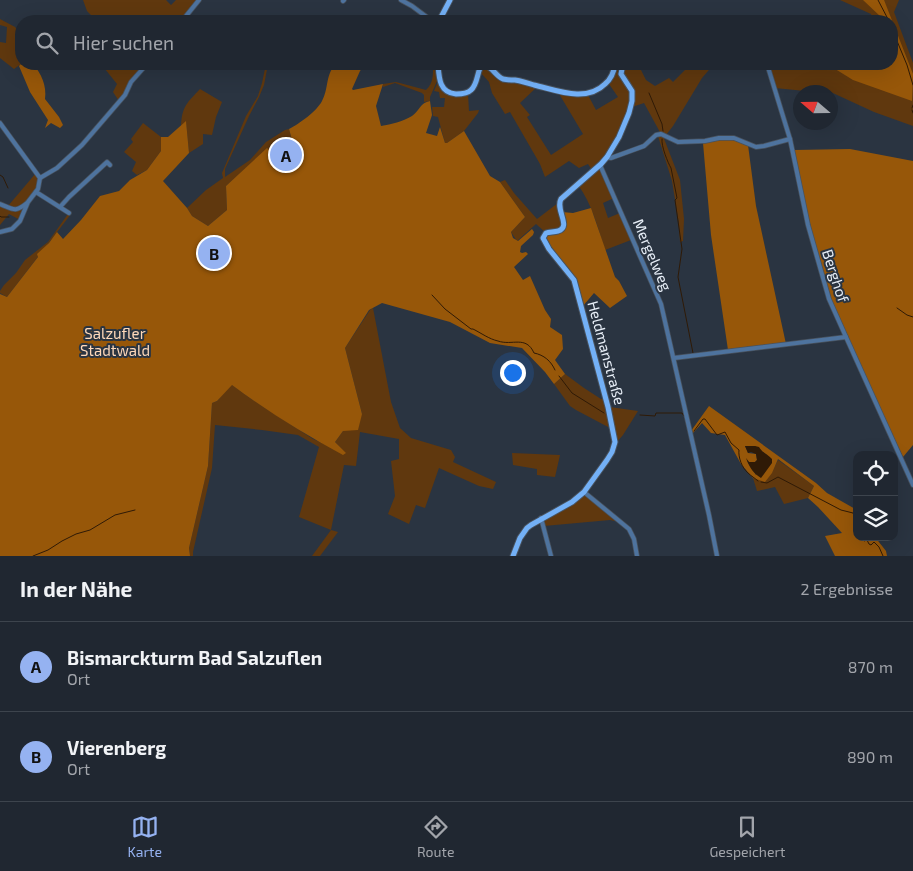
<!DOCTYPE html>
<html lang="de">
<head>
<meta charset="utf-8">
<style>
  body { margin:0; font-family:"Exo 2",sans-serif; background:#2d333d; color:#f1f3f6 }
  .controls { position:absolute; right:15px; bottom:15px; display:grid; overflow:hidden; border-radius:10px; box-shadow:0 5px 20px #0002 }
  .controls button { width:45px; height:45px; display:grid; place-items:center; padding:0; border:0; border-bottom:1px solid #3d444d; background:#202731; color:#f1f3f6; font:25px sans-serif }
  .compass { position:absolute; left:793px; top:85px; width:45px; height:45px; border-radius:50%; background:#202731; box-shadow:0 5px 20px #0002; rotate:290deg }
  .you { position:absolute; left:512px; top:372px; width:18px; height:18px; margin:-12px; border:4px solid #fff; border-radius:50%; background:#1a73e8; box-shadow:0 0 0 8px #1a73e833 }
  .badge { display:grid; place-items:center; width:32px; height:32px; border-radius:50%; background:#95b2f1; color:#111; font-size:16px; font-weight:700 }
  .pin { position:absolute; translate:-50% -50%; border:2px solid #fff; box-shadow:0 1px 5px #0006 }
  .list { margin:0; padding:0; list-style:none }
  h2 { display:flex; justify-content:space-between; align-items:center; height:65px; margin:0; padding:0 20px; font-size:21px }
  h2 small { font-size:16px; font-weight:400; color:#a2a5ab }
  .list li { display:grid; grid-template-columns:32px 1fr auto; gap:15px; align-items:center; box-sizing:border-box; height:90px; padding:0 20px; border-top:1px solid #3d444d }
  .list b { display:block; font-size:19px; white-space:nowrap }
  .list p { margin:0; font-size:16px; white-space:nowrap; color:#a2a5ab }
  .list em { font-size:16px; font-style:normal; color:#a2a5ab }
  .icon { flex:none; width:28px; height:28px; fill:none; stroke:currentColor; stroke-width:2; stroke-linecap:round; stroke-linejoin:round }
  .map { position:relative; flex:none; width:913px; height:556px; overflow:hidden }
  .search { position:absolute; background:#202731; box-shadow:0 5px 20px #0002; left:15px; right:15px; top:15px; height:55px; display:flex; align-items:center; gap:12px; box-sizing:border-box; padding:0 18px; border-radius:20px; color:#a2a5ab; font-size:19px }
  .sheet { height:245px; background:#202731 }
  nav { display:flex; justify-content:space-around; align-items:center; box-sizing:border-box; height:70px; border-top:1px solid #3d444d; background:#202731; font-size:14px; color:#a2a5ab }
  nav a { display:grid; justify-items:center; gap:2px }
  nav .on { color:#95b2f1 }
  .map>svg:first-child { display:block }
  .green { fill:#60380e }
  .forest { fill:#975709; fill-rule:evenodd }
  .water { fill:#2f1a06 }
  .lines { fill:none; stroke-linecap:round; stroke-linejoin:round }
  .stream { stroke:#2f1a06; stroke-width:1 }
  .minor-casing { stroke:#48525e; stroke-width:5.5 }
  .major-casing { stroke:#48525e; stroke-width:7 }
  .minor { stroke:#4e739e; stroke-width:4 }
  .major { stroke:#73b0f6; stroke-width:5 }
  .labels { text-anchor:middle; stroke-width:4; stroke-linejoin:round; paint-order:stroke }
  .street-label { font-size:15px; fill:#e7eef7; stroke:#2a3441 }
  .park-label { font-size:15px; fill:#ffd9ba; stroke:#2a3441 }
</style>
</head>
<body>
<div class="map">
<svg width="913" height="556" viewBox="0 0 913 556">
  <rect width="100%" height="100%" fill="#2a3441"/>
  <g class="green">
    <path d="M83,0H166L171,5L176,0H199L181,21H97L87,11Z"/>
    <path d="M840,0H899L894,12L913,63V126L874,112L822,88L805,91L775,88L770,68V66L775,64H892V21H874L871,14Z"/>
    <path d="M0,19L15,27L21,35V64L14,69L0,58V42L6,43L7,27L0,25Z"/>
    <path d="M95,64H146L119,101L113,92L117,84L101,64Z"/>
    <path d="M266,64H268L264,85L259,97L249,116L225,169V177L250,160L266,142L285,130L289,129L296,154L289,161H282L267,149L226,186L227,210L208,226L192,216L187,208L206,190L223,178L222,173L246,116L258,96L262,83Z"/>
    <path d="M433,64H437V81L430,97V101L424,102V95L422,93L395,83L383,87V84L396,82L426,90C434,83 433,73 433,64Z"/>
    <path d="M616,64H621L620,68L631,91V101L623,125L602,162L592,170L588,164L579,168L569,161L545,177L540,164L510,112L505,114L492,93L489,82L480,72L481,69L487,67L498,77L538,86L520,103L530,115L527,117L551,155L583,134L558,92L588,95L596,110L618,97L609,84Z"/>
    <path d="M624,64H643L641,70L646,80L655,86L669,78L673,82L691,64H714L702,78L673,126L666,135L661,134L644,103L632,107L634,100L622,72Z"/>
    <path d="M439,83L444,90L468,94L469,111L479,110L478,113L464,131L447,143H445L438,117L433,116L432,107H444L445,98H440L439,92L434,91L437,84Z"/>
    <path d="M200,89L222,102L216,117L212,135L203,134V144L189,153L186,122L181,126C182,106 187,103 200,89Z"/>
    <path d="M143,123L161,137V151L147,170L137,175L132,171L136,162L124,152L133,142L131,139Z"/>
    <path d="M658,136H663L680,180L684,219L683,241L680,242L679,224L672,181Z"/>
    <path d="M600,167L614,198L603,203L608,218L620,213L631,240L605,250C598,228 592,204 578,185Z"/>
    <path d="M36,173L40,178L37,189L20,220L9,214L0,225V203L8,206Z"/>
    <path d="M505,180L514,193L537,219L558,203L562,226L558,230L545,232L536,224L517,241L511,232L525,217L500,182Z"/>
    <path d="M60,205L71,214L7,297L0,293V291L4,285L16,273L25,260L48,242L68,214Z"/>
    <path d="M373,308L391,402L400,428L411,438L451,450L455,457L453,462L496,482L493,489L479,486L439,468L425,508L416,505L409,524L388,514L395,496L391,461L399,459V439L360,432L356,466L344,465L331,530L338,532L320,556H312L331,530L299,517L319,447L298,435L262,430L215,425L212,468L193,552V556H190L189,548L208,466L212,403L217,401L231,384L250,398L313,439L345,453L335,442L343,431L362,414L345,348L370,310Z"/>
    <path d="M565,374L584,388L601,399L604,398L610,428L576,410L570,406L554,384Z"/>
    <path d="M610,407L638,411L623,435L616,443Z"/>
    <path d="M512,453L560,455L555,477L537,475V469L513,465Z"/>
    <path d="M778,460L814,486L808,498L784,504L775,487L757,491L753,478L765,481L772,472Z"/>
    <path d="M582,495H586L619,522L610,520L544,526L543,518Z"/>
  </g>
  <g class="forest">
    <path d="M863,0H884L913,74L912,101L853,80L832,67L831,64H892V21H882L881,17Z"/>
    <path d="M21,64H33C41,73 47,86 45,99L59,117L63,125L60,128L51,123L45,128L48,120L30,92L19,66Z"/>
    <path d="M335,64H365L360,71L352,89L353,90L383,84L376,106L381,126C392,124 402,122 412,116C420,110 420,103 430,101L432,115L426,133L437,136L440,127L445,143H447L464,131L490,176L500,182L525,217L511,232L513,238L518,241L532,229L534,232L533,235L521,246L520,252L522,253L526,252L528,254L514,267L523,280L530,276L545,310L551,319L550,327L562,335L563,349L555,360L565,374L554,384L545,372L522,348L490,343L450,322L382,303L369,310L345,348L362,414L358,430L343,431L335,442L346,453L343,455C304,434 267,411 232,385L217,401L212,403L208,466L189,548L190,556H0V294L7,297L38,257L37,254L49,243L57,232L63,239L81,220L100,196L119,191L130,180L147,170L161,151V137H168L186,121L189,153L163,181L187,208L192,216L208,226L227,210L226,186L267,148L282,161H289L296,154L289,129C299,124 317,111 322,101C329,88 325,77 335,64Z"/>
    <path d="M720,140H733L748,145L756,206L786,344L728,350L711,235L703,143Z"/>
    <path d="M850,149L913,161V445L903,457L846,337L830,299L809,225L794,150Z"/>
    <path d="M591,208L615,277L619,281L627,296L610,308L594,293L583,306L574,280L549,249L545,235L562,230V212L573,213Z"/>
    <path d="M709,406L816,483L827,493L857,510V537H875L886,551L887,556H835L825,536L842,533L818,507L808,498L814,486L778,459L772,473L765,482L753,478L741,464L725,435L711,433L702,423L692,434L691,431ZM745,446H755L767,455L756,475L748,463L747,460L749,462H755L757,460L756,454L748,453Z"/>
  </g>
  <path class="water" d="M745,446H755L759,447C763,454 768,454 772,459V463L761,478C754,474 749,467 746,458L749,462H755L757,460L756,454L751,452L748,453Z"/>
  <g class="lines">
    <g class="stream">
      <path d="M878,0L889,21"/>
      <path d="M892,29L907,65L913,85"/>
      <path d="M649,93L662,124L663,131"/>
      <path d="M912,108L913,105"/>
      <path d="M912,110L913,113"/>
      <path d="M662,139C661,146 668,163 671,168L677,198L675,200L682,249L678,277L693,353"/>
      <path d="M0,175L3,177L8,188"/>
      <path d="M0,216L1,217H9"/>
      <path d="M432,295L445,309L471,329H473C481,333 489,339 498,341C512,346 526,335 534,353C544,355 551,361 555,370"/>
      <path d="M897,308L907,315L913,317"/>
      <path d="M559,376L572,393L604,413"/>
      <path d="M640,415L655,416L656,413H682L684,416"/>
      <path d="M694,431L703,419H705L717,435L725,432L731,443L739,450C738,457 742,468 748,473C751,476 755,478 758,481"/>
      <path d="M761,482L767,483L778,477L841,510L853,513L857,519"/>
      <path d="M864,537L863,540L864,541L867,540L869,544L871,545L874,542L879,547L883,556"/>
      <path d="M33,556L48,550L62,541L76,534L90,530L115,515L135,510"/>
    </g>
    <g class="minor-casing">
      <g id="minor">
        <path d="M401,0L412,6L432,21"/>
        <path d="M343,1L344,0"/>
        <path d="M182,21L199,0"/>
        <path d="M767,64L790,139L808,225L829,299L846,337L913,485"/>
        <path d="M0,123L40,178L38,189L28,202L20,221L12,229L0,232"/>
        <path d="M607,157L611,158L644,146L656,135L661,134L678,142L705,141L719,138H734L756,147L764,146L790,139"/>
        <path d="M600,165L661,304L709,515L717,556"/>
        <path d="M40,178L57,168L82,145L125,95L131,82L147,64"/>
        <path d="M36,192L69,213"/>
        <path d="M0,204C13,209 15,213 27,203"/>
        <path d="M60,207L69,197L107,162L110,165"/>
        <path d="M674,358L846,337"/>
        <path d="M584,492L629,529L634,539L637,556"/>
        <path d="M541,518L551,556"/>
      </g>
    </g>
    <g class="major-casing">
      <g id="major">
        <path d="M439,21L450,0"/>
        <path d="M438,64C439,77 439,93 456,94C461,94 467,94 471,90C477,85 477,75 480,68L485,65C493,68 496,76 503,79C507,80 511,80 515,80C521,81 528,83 534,85C556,90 586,103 605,84C611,79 614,72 615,64"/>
        <path d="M513,556L520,538L527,528L531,525L572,502L584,492L607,460L612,452L615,442L608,407L574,280L549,249L543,238L546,233C549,232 554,232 558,231C572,227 555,210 561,199L601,164L607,157L619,137L629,113L632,101V91L621,74L623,64"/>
      </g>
    </g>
    <use href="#minor" class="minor"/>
    <use href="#major" class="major"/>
  </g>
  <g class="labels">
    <g class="street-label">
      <text transform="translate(652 255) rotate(67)" y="5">Mergelweg</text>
      <text transform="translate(835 276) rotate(72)" y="5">Berghof</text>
      <text transform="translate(606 353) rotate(75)" y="5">Heldmanstraße</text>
    </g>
    <g class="park-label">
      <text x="115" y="339">Salzufler<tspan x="115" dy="17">Stadtwald</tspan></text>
    </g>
  </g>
</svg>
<div class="controls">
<button><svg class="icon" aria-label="locate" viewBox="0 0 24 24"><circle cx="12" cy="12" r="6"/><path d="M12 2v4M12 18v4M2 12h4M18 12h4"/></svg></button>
<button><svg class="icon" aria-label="layers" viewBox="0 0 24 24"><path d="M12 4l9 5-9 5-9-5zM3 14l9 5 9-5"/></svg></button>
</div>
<svg class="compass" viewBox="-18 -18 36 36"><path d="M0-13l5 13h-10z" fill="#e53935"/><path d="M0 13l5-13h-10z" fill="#a2a5ab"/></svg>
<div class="you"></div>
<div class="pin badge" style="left:286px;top:155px">A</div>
<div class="pin badge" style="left:214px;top:253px">B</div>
<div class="search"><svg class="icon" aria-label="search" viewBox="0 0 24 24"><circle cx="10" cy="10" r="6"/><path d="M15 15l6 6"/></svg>Hier suchen</div>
</div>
<section class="sheet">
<h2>In der Nähe<small>2 Ergebnisse</small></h2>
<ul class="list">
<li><span class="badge">A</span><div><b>Bismarckturm Bad Salzuflen</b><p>Ort</p></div><em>870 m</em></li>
<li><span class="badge">B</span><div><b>Vierenberg</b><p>Ort</p></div><em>890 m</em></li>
</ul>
</section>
<nav>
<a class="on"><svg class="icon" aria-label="map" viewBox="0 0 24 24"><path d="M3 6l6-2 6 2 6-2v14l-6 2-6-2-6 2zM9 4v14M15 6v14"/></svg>Karte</a>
<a><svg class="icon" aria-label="directions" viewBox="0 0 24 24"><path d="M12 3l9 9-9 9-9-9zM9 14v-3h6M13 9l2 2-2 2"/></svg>Route</a>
<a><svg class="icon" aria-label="saved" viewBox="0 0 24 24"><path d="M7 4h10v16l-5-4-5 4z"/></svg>Gespeichert</a>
</nav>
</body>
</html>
